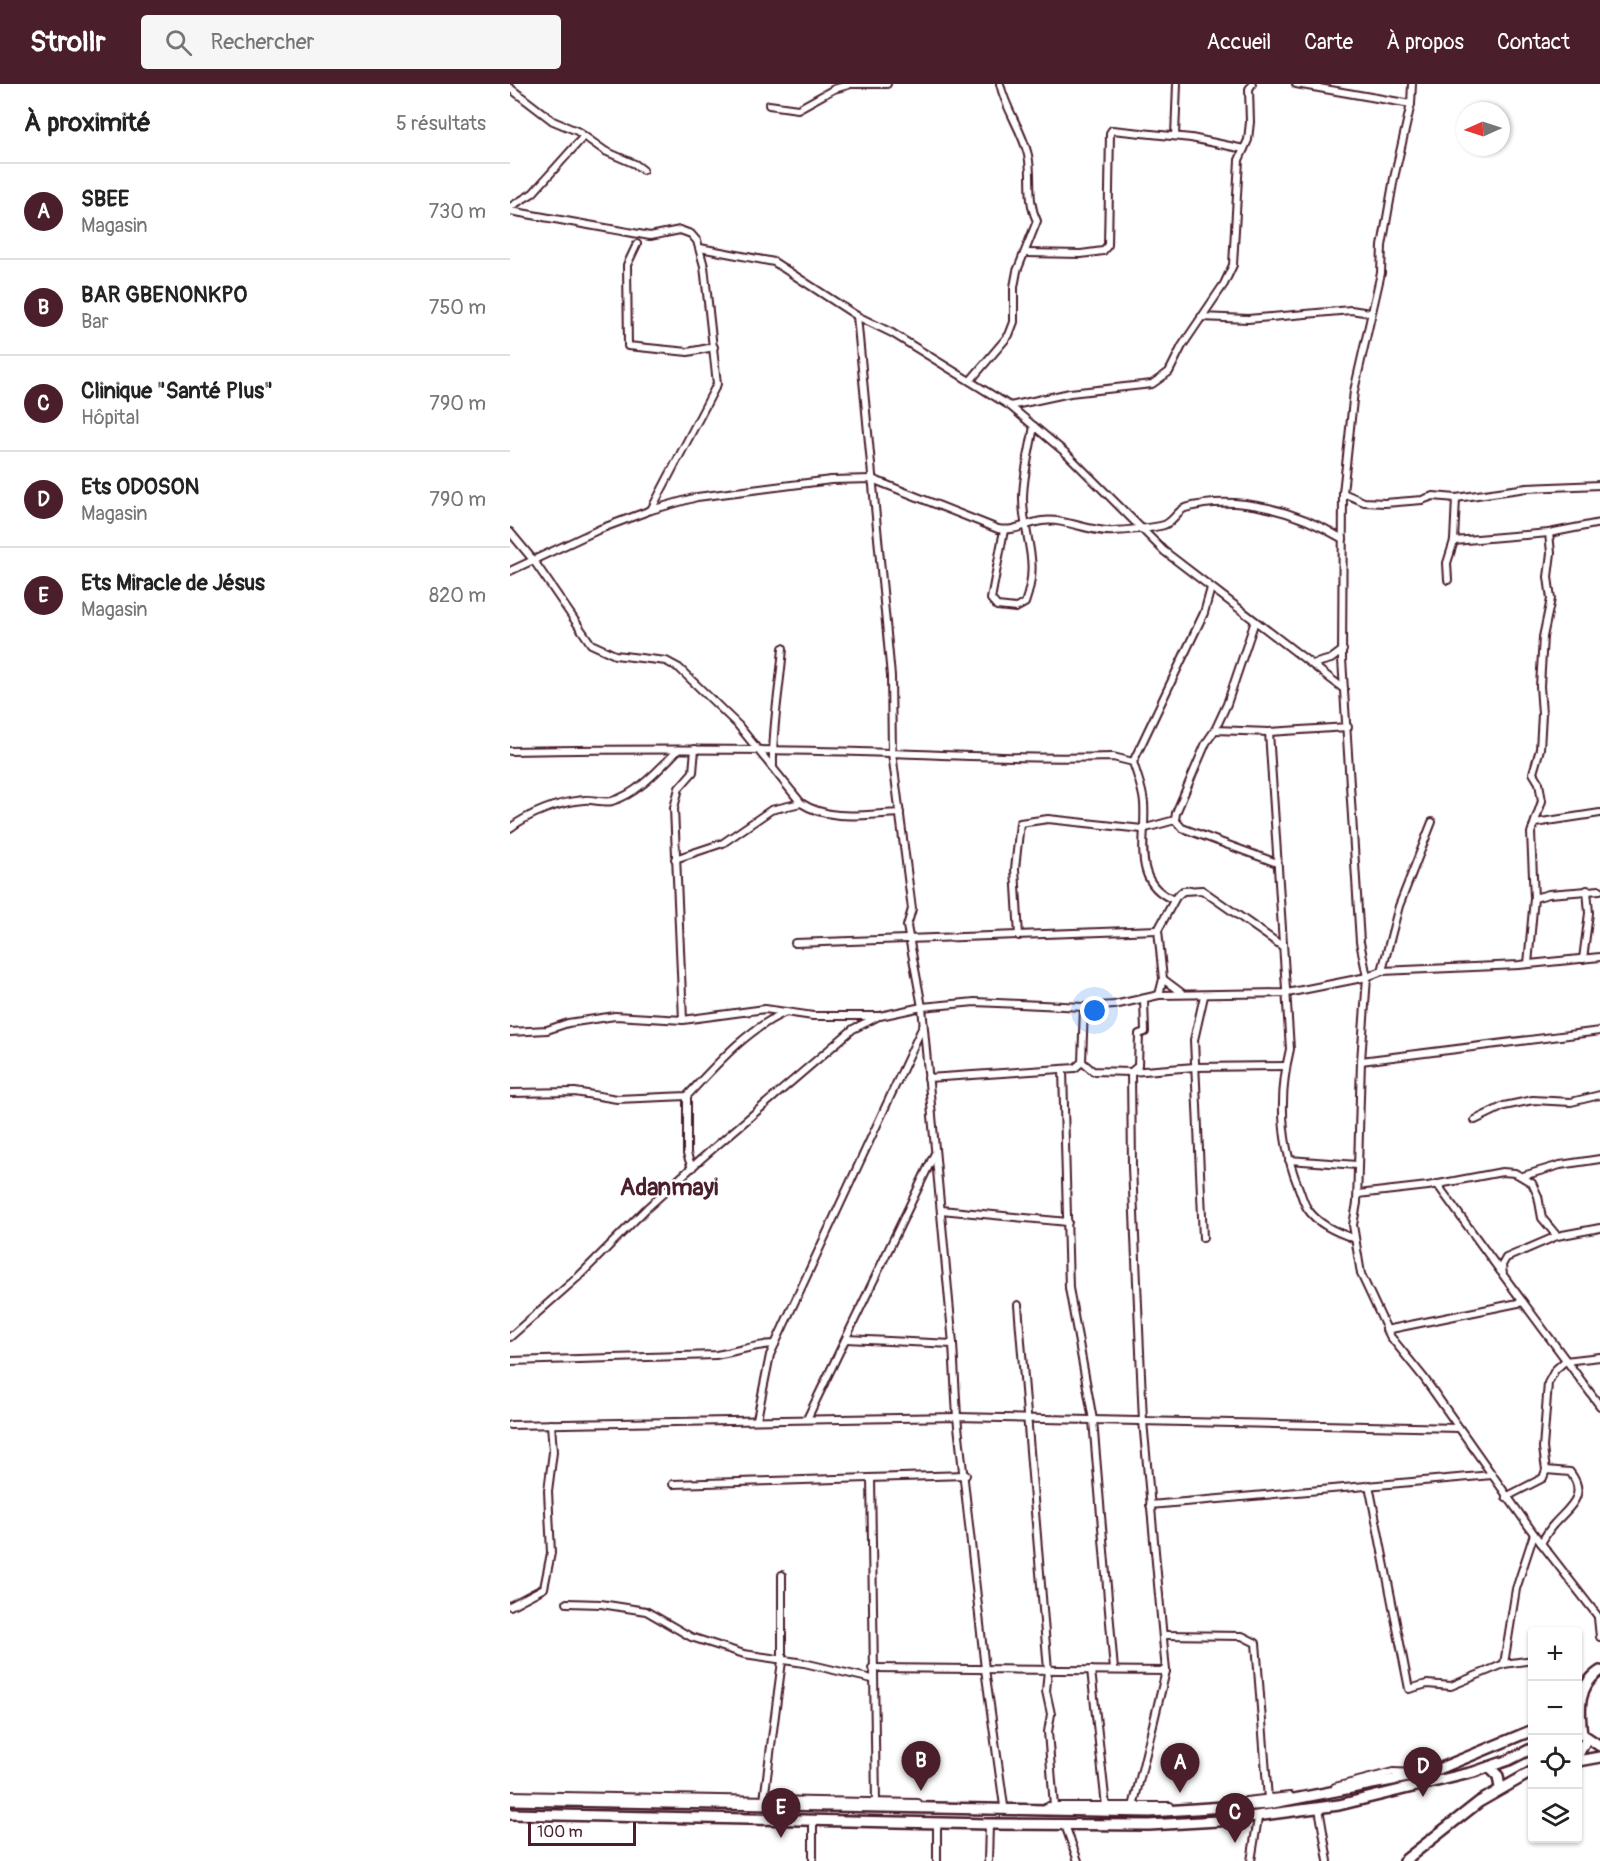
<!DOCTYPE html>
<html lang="fr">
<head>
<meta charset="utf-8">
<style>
  body { margin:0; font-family:Pangolin,sans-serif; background:#f6f6f6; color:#222 }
  .controls { position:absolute; right:18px; bottom:18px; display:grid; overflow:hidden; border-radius:6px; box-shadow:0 2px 4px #0004 }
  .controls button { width:54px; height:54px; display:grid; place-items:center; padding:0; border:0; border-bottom:2px solid #e0e0e0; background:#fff; color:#222; font:30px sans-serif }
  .compass { position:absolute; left:946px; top:18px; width:54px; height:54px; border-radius:50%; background:#fff; box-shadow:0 2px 4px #0004; rotate:267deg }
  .scale { position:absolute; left:18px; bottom:15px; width:108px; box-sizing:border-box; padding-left:6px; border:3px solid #4a1f2b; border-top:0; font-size:16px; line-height:21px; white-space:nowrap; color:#4a1f2b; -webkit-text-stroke:4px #fff; paint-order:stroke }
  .you { position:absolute; left:585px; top:927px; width:21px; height:21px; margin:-15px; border:4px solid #fff; border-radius:50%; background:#1a73e8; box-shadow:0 0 0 9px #1a73e833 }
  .badge { display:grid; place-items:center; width:39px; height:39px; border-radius:50%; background:#4a1f2b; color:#fff; font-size:20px; font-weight:700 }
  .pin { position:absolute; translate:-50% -50px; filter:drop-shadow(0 2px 3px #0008) }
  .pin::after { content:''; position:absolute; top:32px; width:21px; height:18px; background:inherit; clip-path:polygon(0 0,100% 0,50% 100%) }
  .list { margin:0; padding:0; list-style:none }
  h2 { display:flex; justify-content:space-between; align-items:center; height:78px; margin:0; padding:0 24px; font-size:26px }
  h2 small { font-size:20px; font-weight:400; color:#767676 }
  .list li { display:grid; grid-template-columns:39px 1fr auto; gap:18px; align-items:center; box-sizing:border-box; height:96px; padding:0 24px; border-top:2px solid #e0e0e0 }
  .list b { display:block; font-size:22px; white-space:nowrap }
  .list p { margin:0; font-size:20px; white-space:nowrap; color:#767676 }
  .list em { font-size:20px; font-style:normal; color:#767676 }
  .icon { flex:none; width:33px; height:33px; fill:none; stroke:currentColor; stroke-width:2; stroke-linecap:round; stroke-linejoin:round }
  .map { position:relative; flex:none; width:1090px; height:1777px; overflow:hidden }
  header { display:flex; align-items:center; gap:36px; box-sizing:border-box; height:84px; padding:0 30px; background:#4a1f2b; color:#fff }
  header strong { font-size:28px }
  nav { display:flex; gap:33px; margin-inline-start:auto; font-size:21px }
  .search { width:420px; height:54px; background:#f6f6f6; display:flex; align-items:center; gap:15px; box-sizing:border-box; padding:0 21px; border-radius:6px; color:#767676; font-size:22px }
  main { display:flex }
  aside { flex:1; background:#fff }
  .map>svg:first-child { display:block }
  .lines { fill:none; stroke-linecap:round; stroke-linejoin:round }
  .minor-casing { stroke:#4a1f2b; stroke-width:10 }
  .primary-casing { stroke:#4a1f2b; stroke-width:14 }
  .trunk-casing { stroke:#4a1f2b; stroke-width:14 }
  .minor { stroke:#fff; stroke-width:6 }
  .primary { stroke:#fff; stroke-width:9 }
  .trunk { stroke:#fff; stroke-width:9 }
  .labels { text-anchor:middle; stroke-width:4.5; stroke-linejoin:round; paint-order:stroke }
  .quarter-label { font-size:24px; font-weight:bold; fill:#4a1f2b; stroke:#fff }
</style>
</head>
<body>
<header>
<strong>Strollr</strong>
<div class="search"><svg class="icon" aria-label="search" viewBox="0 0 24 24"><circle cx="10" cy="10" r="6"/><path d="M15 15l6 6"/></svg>Rechercher</div>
<nav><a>Accueil</a><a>Carte</a><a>À propos</a><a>Contact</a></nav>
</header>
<main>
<aside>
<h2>À proximité<small>5 résultats</small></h2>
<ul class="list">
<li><span class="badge">A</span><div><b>SBEE</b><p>Magasin</p></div><em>730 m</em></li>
<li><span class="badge">B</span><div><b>BAR GBENONKPO</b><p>Bar</p></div><em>750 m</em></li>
<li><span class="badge">C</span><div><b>Clinique &quot;Santé Plus&quot;</b><p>Hôpital</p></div><em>790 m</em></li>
<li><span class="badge">D</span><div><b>Ets ODOSON</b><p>Magasin</p></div><em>790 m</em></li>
<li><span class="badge">E</span><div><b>Ets Miracle de Jésus</b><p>Magasin</p></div><em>820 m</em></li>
</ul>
</aside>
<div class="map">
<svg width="1090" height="1777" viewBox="0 0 1090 1777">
  <rect width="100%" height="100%" fill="#fff"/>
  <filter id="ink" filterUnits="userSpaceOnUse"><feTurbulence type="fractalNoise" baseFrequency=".0167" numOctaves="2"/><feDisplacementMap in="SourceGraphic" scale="12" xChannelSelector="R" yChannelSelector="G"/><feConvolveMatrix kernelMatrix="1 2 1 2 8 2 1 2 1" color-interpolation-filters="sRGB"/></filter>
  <g filter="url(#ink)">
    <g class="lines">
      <g class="minor-casing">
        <g id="minor">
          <path d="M338,0H377"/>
          <path d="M786,0L901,20"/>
          <path d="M902,0L901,20L884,94L872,162L871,189L844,307L833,409L832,575L850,858L857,893L851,977L847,1119L843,1141L851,1190L880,1252L914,1294L1024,1450L1090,1535"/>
          <path d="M0,4L43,37L67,47L95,67L125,80L133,86"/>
          <path d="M259,21L288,25L324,5L338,1"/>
          <path d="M665,52L667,0"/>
          <path d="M0,123L23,109L74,52"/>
          <path d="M0,127L140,152L170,146L181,150L187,157L194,182L207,300L141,426"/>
          <path d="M127,160L117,181L118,262L178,268L204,263"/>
          <path d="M190,164L264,178L347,232L382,249L500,322L557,370L654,467L834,605"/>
          <path d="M516,169L571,170L593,167L598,161L600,49L602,46L681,54L734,65"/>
          <path d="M347,232L381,592L382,669L402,825L397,842L412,923L443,1260L447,1333L475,1585L494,1722"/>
          <path d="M691,233L738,235L841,226L860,229"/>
          <path d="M460,297L499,251L504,238V203L507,187L527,137C516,115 523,93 518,71C512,46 496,26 490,0"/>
          <path d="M500,322L560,309L642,300L659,288L672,262L714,200L723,181L729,76L738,56L740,38L739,5L742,0"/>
          <path d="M833,409L854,418L875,419L912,416L923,412L946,414L1017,404L1090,401"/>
          <path d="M494,446L481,515L487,522L506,524L515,519C531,475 513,455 513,415C513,391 520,366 524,342"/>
          <path d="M0,448L24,477L81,560L105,571L156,577L169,584L228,641L291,719C320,738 357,730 390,729"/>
          <path d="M944,457L1039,449L1090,439"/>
          <path d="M0,487L90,445L141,426L187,413L321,396L362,395L488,445C505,448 517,439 532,437C557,434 580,449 604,447C620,446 639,445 654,441C663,438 667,427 675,424C727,409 789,428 833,455"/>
          <path d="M938,496L937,479L944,457L946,414"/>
          <path d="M745,537L717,620L705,646L696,659L666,729L665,736L672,744L767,779"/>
          <path d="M803,580L821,575L833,566"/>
          <path d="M705,646L759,648L838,643"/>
          <path d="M759,648L780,965C769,1011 770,1057 788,1102C791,1109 793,1118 797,1124C807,1140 826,1148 843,1154"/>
          <path d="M0,667C127,665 254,664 381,669C455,672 529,675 603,673L623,678"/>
          <path d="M263,682C262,642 270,604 273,564"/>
          <path d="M1025,739L1090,729"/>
          <path d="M0,744C20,729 48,718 74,716C83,715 93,719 102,717C128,710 150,684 168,666"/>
          <path d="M165,775L213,759L261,726L291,719"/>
          <path d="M1024,814L1039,810L1090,806"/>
          <path d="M664,816C620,798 637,755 634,719C633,706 627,691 623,678L694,529L701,504"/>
          <path d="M509,852L505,785L510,739L538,735L632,745L665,736"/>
          <path d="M285,859L648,846"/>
          <path d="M1073,875L1079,829L1077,806"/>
          <path d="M1018,880L1024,814L1021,749L1032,717L1029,699L1023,689L1030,665L1032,630L1030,602L1033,553L1041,515L1038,493L1041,469L1039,449"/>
          <path d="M872,887L889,822L922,738"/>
          <path d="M653,895L673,910"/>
          <path d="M649,911L653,895L648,846L666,813L673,807L692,806L772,862"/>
          <path d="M173,936L164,724L169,704L183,688L185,665"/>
          <path d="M0,948L37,946L58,939L105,932L173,936L255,925L303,932H370L412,923L465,918L574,923L604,921L649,911L777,909L857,893L872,887L1009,881L1090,873"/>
          <path d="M851,977L1090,947"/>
          <path d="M572,978L583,987L621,988L685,983L776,982"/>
          <path d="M553,986L559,1204L583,1336L604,1586"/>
          <path d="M418,994L565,984L572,978L574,923"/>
          <path d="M0,1009L65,1008L107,1015L177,1012C206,981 237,945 276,928"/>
          <path d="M177,1012V1070L182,1084"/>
          <path d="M965,1036L994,1022L1023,1016L1061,1018L1090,1011"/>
          <path d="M779,1076L847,1081"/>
          <path d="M1013,1092L1050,1081L1090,1075"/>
          <path d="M927,1100L991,1188"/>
          <path d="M848,1110L918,1102L992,1088L1005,1089L1022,1099L1028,1112L1032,1134L1047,1152"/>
          <path d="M431,1126L558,1138"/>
          <path d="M1090,1144L1047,1152L996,1174L992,1181L993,1191L1090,1322"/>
          <path d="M693,1154L684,956L694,912"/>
          <path d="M508,1221L538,1586L536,1607L541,1630L538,1648L544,1722"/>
          <path d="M876,1246L1013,1218"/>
          <path d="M0,1253L68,1193L137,1124L191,1075L343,945L367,933"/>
          <path d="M336,1255L443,1260"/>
          <path d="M0,1277L206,1271C226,1268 246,1260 265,1260"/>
          <path d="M247,1335L260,1271L413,942"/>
          <path d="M297,1335L424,1071"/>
          <path d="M0,1341L447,1333L949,1344"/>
          <path d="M361,1394L366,1718"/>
          <path d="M163,1400L456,1391"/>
          <path d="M859,1401L899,1605L917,1600L941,1602L994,1580L1023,1576"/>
          <path d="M996,1413L1033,1394L1036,1386L1033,1364L1038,1299L1045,1286L1055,1277L1090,1273"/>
          <path d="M640,1421L982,1391"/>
          <path d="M1031,1459C1035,1453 1039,1445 1044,1440C1058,1424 1079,1412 1060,1388L1036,1386"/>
          <path d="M57,1519L91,1520L136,1527L181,1553L234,1570L294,1579L362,1595"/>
          <path d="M0,1522L34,1504L41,1469L38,1407L43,1368L41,1340"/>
          <path d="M1088,1534L1090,1553"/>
          <path d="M654,1551L732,1552L746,1559L758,1715"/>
          <path d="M994,1580L1006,1505L1024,1450"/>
          <path d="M362,1584L656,1587"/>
          <path d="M581,1586L596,1722"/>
          <path d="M825,1703L883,1688L906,1689"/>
          <path d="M0,1711L408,1719"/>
          <path d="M254,1716L272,1577V1491"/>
          <path d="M736,1717L780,1712"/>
          <path d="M539,1722H660"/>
          <path d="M623,1723L656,1587L633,1337L622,1083L621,988L628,982L629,950L635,948L634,915"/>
          <path d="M809,1724L818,1777"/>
          <path d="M555,1741L568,1777"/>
          <path d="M303,1777V1738"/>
          <path d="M427,1777V1739"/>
          <path d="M478,1777L479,1740"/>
          <path d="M741,1777L748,1734"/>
        </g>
      </g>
      <g class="primary-casing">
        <g id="primary">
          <path d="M1068,1671L1077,1654"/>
          <path d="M1068,1677L1090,1673"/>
          <path d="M894,1777L969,1718L1023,1687"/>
        </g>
      </g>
      <g class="trunk-casing">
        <g id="trunk">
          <path d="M1072,1650C1069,1626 1067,1602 1090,1587"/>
          <path d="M1068,1651L1072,1650L1090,1662"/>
          <path d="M979,1683L988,1692L990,1704"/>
          <path d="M0,1716L640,1728L758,1720L919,1689L1023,1646"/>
          <path d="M0,1730L479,1740L639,1741L708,1737L829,1721L964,1688L999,1676L1023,1664"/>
        </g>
      </g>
      <use href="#minor" class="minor"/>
      <use href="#primary" class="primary"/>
      <use href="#trunk" class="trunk"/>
    </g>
  </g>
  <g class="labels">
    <g class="quarter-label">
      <text x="159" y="1111">Adanmayi</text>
    </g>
  </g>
</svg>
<div class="controls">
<button>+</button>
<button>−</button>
<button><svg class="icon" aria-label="locate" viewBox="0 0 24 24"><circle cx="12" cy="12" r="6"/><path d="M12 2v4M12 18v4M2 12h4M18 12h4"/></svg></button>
<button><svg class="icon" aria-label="layers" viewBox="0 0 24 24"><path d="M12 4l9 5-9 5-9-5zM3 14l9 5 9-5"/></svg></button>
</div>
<svg class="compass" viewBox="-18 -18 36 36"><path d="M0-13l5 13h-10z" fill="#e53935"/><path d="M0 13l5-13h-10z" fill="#767676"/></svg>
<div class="scale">100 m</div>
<div class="you"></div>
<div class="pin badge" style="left:670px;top:1709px">A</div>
<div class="pin badge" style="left:411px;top:1707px">B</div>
<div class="pin badge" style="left:725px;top:1759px">C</div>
<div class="pin badge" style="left:913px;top:1713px">D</div>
<div class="pin badge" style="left:271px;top:1754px">E</div>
</div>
</main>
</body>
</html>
